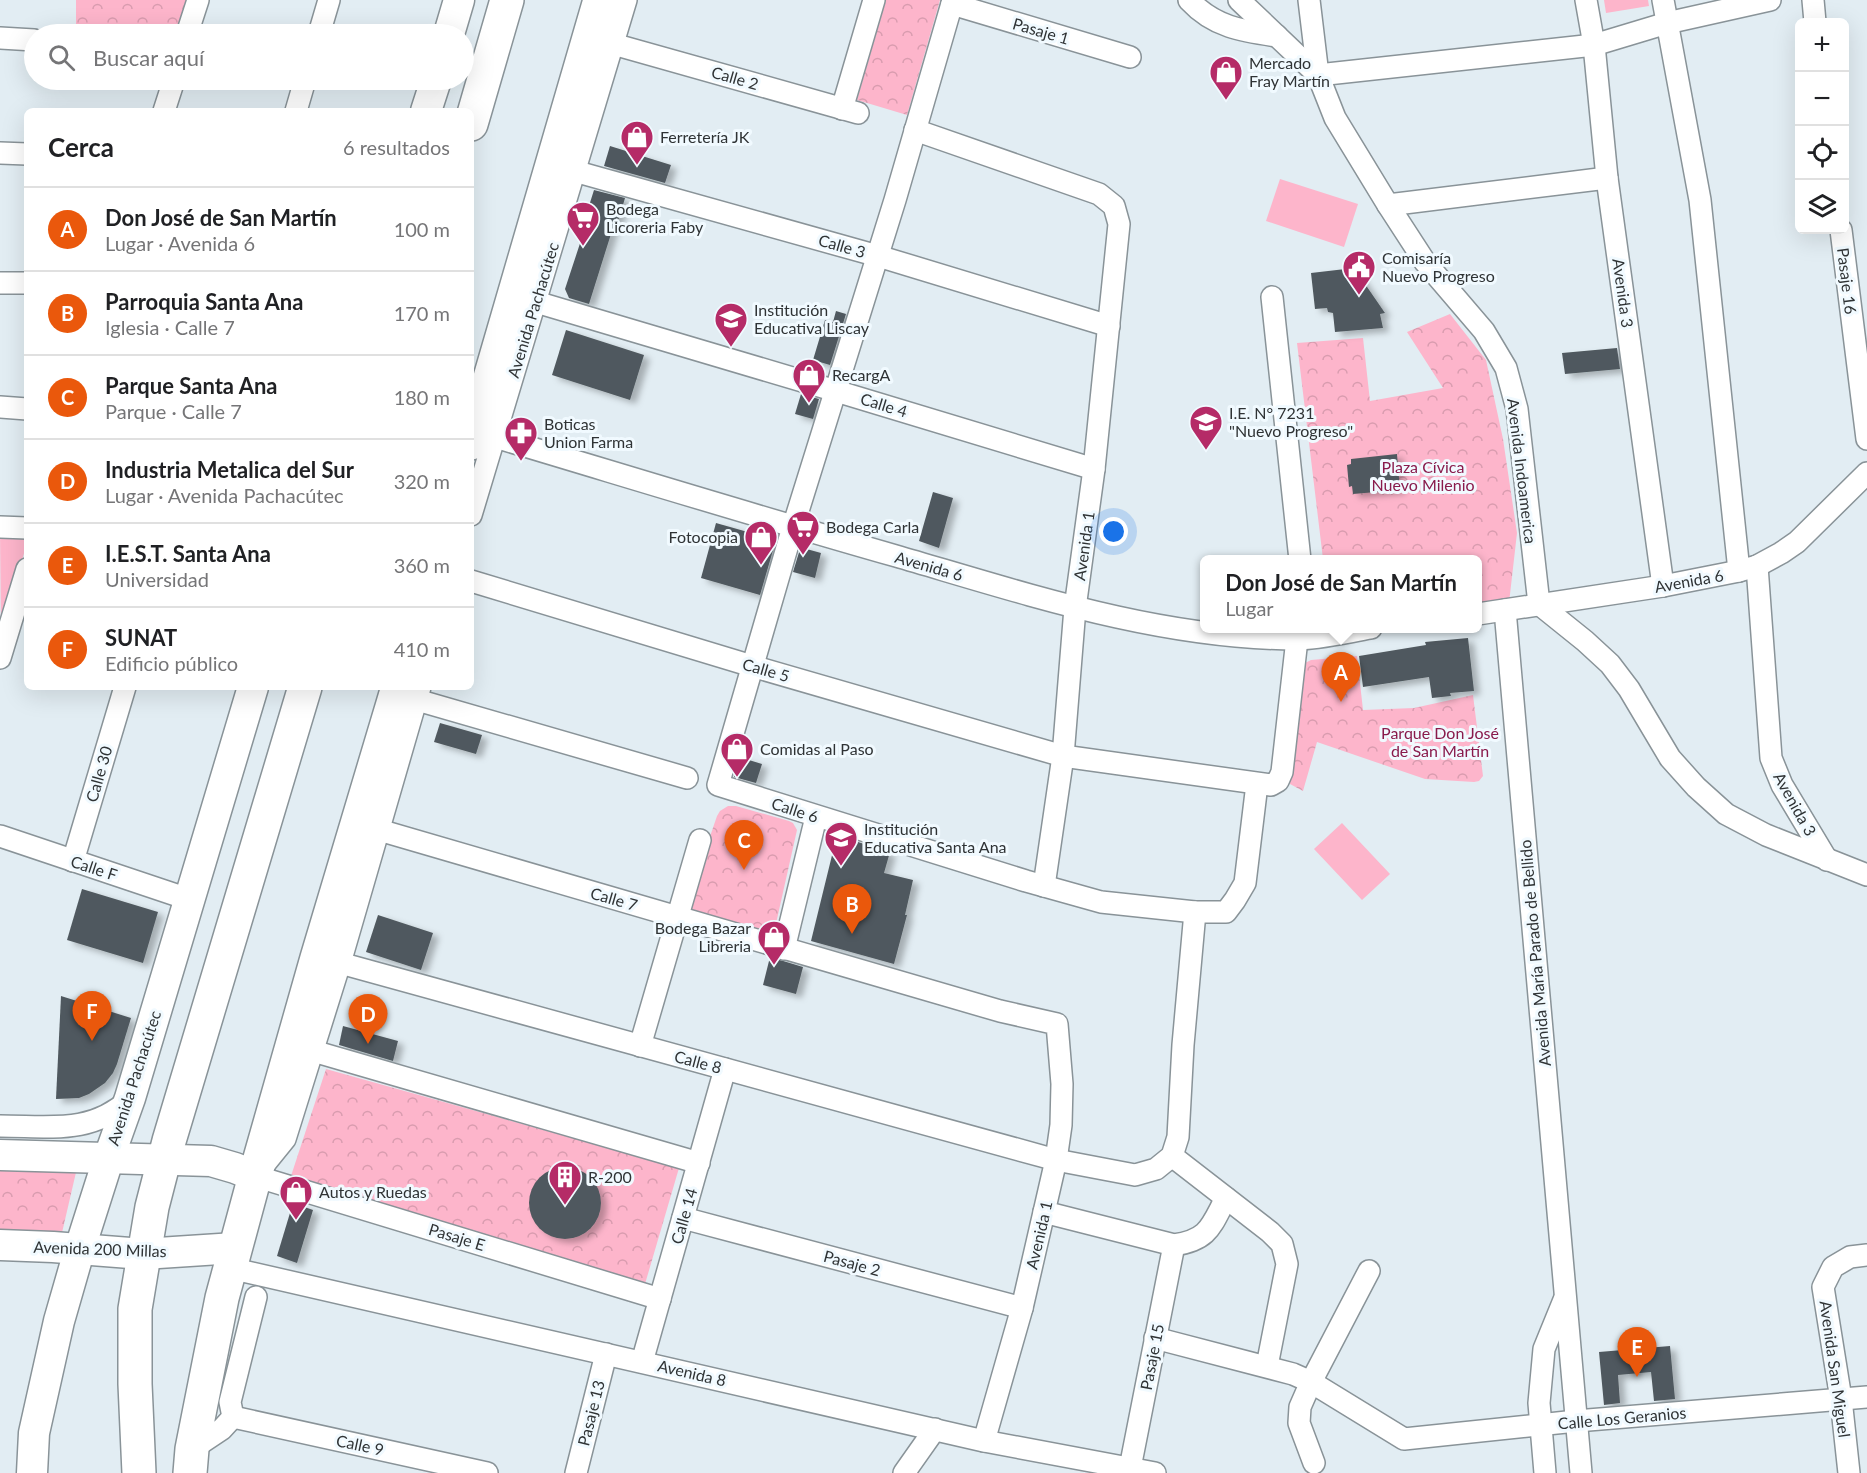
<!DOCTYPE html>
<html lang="es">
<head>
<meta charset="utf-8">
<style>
  body { margin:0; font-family:Lato,sans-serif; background:#f2f2f2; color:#202124 }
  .controls { position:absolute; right:18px; top:18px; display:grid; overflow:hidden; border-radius:9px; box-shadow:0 6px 24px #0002 }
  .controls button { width:54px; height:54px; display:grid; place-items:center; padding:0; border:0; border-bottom:2px solid #e0e0e0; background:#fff; color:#202124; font:30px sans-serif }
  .you { position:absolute; left:1114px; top:532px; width:21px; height:21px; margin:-15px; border:4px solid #fff; border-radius:50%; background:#1a73e8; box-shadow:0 0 0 9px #1a73e833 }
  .badge { display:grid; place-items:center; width:39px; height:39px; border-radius:50%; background:#ea580c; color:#fff; font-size:20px; font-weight:700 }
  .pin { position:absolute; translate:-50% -50px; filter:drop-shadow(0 2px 3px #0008) }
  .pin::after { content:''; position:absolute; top:32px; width:21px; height:18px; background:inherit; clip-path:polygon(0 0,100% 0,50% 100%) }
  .popup { position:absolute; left:1200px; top:555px; width:282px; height:78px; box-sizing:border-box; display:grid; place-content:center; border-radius:9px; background:#fff; filter:drop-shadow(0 2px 4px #0005); font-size:20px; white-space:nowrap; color:#757577 }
  .popup b { font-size:22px; color:#202124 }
  .popup::after { content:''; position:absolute; left:50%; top:100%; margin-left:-12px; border:12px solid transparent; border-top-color:#fff }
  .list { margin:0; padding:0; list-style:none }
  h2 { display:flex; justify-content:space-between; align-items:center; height:78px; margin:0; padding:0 24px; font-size:26px }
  h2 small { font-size:20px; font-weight:400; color:#757577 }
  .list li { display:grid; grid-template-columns:39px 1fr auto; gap:18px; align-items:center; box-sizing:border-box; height:84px; padding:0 24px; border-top:2px solid #e0e0e0 }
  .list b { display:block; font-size:22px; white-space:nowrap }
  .list p { margin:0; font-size:20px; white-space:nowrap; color:#757577 }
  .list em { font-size:20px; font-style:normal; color:#757577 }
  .icon { flex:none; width:33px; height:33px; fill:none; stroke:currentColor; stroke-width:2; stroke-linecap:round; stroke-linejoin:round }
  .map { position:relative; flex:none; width:1867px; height:1473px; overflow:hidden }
  .search { position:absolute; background:#fff; box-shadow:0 6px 24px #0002; left:24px; top:24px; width:450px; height:66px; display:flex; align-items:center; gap:15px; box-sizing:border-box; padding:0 21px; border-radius:33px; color:#757577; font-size:22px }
  .panel { position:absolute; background:#fff; box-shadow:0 6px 24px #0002; left:24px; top:108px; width:450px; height:582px; border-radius:9px }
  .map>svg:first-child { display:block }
  .green { fill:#fdb5cb }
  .park { fill:url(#park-crowns) }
  .building { fill:#50595e; filter:url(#shadow) }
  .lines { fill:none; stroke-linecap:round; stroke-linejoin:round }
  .street-casing { stroke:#899398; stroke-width:24 }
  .secondary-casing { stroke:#899398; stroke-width:33 }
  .primary-casing { stroke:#899398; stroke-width:36 }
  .street { stroke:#fff; stroke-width:21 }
  .secondary { stroke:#fff; stroke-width:30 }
  .primary { stroke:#fff; stroke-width:33 }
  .labels { text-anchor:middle; stroke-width:6; stroke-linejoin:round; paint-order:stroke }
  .street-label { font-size:16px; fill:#2f3335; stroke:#f1faff }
  .poi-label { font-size:16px; fill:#2f3335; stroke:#f1faff; text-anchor:start }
  .park-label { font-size:16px; fill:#891b4c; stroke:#f1faff }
</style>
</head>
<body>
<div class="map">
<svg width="1867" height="1473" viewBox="0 0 1867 1473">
  <defs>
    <pattern id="park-crowns" width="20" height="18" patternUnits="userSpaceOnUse" patternTransform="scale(1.5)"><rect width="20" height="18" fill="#fdb5cb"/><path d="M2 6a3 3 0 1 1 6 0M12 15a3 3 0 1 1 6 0" fill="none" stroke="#d99caf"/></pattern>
    <filter id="shadow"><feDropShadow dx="6" dy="4" stdDeviation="3" flood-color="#0004"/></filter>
  </defs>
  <rect width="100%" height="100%" fill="#e2edf3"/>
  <g class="green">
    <path d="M1604,0H1648L1649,6L1606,13Z"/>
    <path d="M1280,179L1358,204L1344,247L1266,221Z"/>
    <path d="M0,532L27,534V543L1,633Z"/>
    <path d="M1342,823L1390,874L1362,900L1314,849Z"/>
  </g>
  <g class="park">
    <path d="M76,0H188L177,34H76Z"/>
    <path d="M886,0H940L907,115L857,100Z"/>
    <path d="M1450,314L1486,360L1503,439L1517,533L1509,603L1478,608V560L1323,559L1297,343L1363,338L1370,401L1443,388L1407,332Z"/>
    <path d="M1357,656L1363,710L1414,708L1473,695L1483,776L1479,781L1474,782L1425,779L1317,742L1303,791L1290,784L1288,780L1305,663L1311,660Z"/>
    <path d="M728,806H736L789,821L793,823L797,830L775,928L765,933L692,912L687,904L717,816L720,811Z"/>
    <path d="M326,1069L679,1168L645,1284L291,1176Z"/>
    <path d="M0,1165L77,1168L61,1237L0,1240Z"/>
  </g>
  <g class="building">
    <path d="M610,146L671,165L665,183L604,166Z"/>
    <path d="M594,190L625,198L619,219L616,218L589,304L569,298L565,289L591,210L588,209Z"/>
    <path d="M1354,268L1385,313L1380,314L1383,328L1335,332L1333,313L1328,312L1327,308L1315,309L1311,273Z"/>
    <path d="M836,311L846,314L830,365L813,360L825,320L833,322Z"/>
    <path d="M566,330L644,355L630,400L552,375Z"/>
    <path d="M1617,348L1620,369L1565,374L1562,353Z"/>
    <path d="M801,394L819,399L813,419L795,414Z"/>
    <path d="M1397,454L1400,490L1353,494L1352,486L1349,487L1347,465L1351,464V459Z"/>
    <path d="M933,492L953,498L939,548L919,541Z"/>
    <path d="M716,523L776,540L760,595L701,578Z"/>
    <path d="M803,548L821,553L815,578L793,572L800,549Z"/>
    <path d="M1468,638L1474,691L1450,693L1451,696L1432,698L1429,677L1363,687L1359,656L1426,645L1425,642Z"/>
    <path d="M440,723L482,735L476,754L434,742Z"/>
    <path d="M739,757L762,764L756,783L734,777Z"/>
    <path d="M836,839L857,845L858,842L890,852L884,873L913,880L905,915H907L894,964L811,941Z"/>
    <path d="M82,889L158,912L143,963L67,940Z"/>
    <path d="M378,915L433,933L421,970L366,952Z"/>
    <path d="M770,957L803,967L796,994L763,985Z"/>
    <path d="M61,996L131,1018L117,1064L113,1073L105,1083L89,1094L79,1098L56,1099Z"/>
    <path d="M343,1026L398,1041L393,1061L339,1045Z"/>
    <circle cx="565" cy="1203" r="36"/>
    <path d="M293,1203L313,1210L297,1263L277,1256Z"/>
    <path d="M1670,1346L1675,1399L1654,1401L1651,1372L1618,1375L1620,1403L1604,1405L1599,1352Z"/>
  </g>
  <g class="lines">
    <g class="street-casing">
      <g id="street">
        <path d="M953,0L895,200L793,527L718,785L1026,881L1101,902L1195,912H1226L1235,900L1245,883L1257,784"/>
        <path d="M1189,0C1214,27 1242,31 1277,36"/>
        <path d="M1239,0L1318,75L1594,45L1667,23L1770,0"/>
        <path d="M1309,0L1318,75L1335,118L1388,205L1425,262L1484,331L1506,368L1517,409L1539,604L1585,641L1610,664L1629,689L1670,758L1696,787L1726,814L1766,835L1867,875"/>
        <path d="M1586,0L1594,45L1607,178L1663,586"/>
        <path d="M1663,0L1700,200L1739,571"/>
        <path d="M1813,0L1815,22"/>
        <path d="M952,4L1130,57"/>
        <path d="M187,34L198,0"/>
        <path d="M319,34L329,0"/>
        <path d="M0,38L34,40"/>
        <path d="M613,44L858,113"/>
        <path d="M842,109L874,0"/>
        <path d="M164,111L174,80"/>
        <path d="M296,111L305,80"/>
        <path d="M915,130L1099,194L1114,206L1119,224L1094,469L1075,608L1063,756L1044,886"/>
        <path d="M0,153L27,154"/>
        <path d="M574,171L878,256L1109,326"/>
        <path d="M1388,205L1607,178"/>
        <path d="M1841,230L1867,439"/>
        <path d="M0,283H27"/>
        <path d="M1272,297L1300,560"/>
        <path d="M536,302L836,391L1094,469"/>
        <path d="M0,407L27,409"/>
        <path d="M495,437C629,477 762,518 896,556C1027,594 1157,638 1295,639C1319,639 1347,632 1371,628"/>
        <path d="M471,515L626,0"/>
        <path d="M0,527L27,528"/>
        <path d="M1757,566L1771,758L1782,785L1827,860"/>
        <path d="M471,581L752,666L1063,756L1271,785L1278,781L1282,772L1297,639"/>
        <path d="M1505,610L1581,1473"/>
        <path d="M1478,614L1663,586L1739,571L1757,566L1781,553L1797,542L1867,473"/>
        <path d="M0,658L27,569"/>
        <path d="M420,687L340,963L285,1139L255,1176L660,1299"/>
        <path d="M417,700L687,778"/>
        <path d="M379,830L1000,1011L1057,1024L1062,1084L1061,1125L1056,1160L1022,1308L984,1441"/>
        <path d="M0,836L188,899"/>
        <path d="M73,861L125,687"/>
        <path d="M784,949L816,817"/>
        <path d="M340,963L1056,1160L1135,1175L1156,1169L1172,1156L1178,1137L1183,1045L1195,912"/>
        <path d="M640,1046L700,840"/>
        <path d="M313,1051L699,1163"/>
        <path d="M0,1126C50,1126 90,1135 130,1099"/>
        <path d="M1172,1156L1270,1232L1282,1244L1287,1264L1267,1366"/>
        <path d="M1044,1212L1174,1245C1209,1240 1211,1226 1226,1198"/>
        <path d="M683,1218L1022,1308"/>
        <path d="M230,1268L984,1441L1155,1473"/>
        <path d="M1155,1338L1293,1374L1311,1382L1404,1439L1576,1421L1867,1397"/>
        <path d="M642,1362L725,1069"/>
        <path d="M233,1417L487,1473"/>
        <path d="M192,1449L222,1429L233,1417L230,1402L256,1297"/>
        <path d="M1314,1463L1299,1423L1300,1407L1311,1382L1369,1271"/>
        <path d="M1130,1468L1174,1245"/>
        <path d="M576,1473L606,1354"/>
        <path d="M904,1473L935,1429"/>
        <path d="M1545,1473L1539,1403L1544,1349L1564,1300"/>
        <path d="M1849,1473L1841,1399L1823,1287L1833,1267L1850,1257L1867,1255"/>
      </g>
    </g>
    <g class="secondary-casing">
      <g id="secondary">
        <path d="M449,34L459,0"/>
        <path d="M426,111L436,80"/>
        <path d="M0,1155L211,1161L235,1168L255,1176"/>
        <path d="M0,1245L53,1247L143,1254L235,1248"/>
        <path d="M32,1473L34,1433L59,1321L80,1248L109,1157L130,1098L253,687"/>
      </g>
    </g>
    <g class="primary-casing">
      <g id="primary">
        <path d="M471,124L507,0"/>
        <path d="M471,443L600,0"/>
        <path d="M139,1473L135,1384V1309L152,1207L169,1141L305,687"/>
        <path d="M190,1473L192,1449L222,1298L255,1176L317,958L398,687"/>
      </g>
    </g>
    <use href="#street" class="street"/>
    <use href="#secondary" class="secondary"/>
    <use href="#primary" class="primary"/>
  </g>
  <defs>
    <g id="shop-pin" transform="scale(1.725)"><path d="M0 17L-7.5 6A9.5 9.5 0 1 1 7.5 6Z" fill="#b52b67" stroke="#f1faff"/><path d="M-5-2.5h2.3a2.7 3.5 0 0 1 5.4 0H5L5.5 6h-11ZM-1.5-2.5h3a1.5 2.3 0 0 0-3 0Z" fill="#fff"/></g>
    <g id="supermarket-pin" transform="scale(1.725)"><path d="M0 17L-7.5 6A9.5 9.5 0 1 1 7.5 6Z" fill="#b52b67" stroke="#f1faff"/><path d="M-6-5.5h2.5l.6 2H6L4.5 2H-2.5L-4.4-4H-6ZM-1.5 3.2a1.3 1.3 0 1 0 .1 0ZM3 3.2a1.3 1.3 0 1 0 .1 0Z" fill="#fff"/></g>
    <g id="civic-pin" transform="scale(1.725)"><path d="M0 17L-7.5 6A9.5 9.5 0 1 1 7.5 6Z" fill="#b52b67" stroke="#f1faff"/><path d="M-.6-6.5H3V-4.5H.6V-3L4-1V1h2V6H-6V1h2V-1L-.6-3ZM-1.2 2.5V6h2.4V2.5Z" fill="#fff"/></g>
    <g id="school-pin" transform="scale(1.725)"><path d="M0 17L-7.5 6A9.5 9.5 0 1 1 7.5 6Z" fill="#b52b67" stroke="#f1faff"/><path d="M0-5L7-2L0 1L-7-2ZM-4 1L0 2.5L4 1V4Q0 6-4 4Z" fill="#fff"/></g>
    <g id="pharmacy-pin" transform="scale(1.725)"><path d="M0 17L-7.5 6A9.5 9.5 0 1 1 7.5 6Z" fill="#b52b67" stroke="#f1faff"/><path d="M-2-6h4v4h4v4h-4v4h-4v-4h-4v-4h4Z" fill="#fff"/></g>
    <g id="building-pin" transform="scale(1.725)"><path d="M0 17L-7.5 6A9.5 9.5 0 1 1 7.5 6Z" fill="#b52b67" stroke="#f1faff"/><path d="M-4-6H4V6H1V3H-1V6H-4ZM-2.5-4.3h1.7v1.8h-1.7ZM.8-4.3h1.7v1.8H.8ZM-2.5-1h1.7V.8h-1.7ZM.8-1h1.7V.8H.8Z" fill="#fff"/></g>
  </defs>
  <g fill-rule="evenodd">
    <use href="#shop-pin" x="1226" y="72"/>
    <use href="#shop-pin" x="637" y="137"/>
    <use href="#supermarket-pin" x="583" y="218"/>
    <use href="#civic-pin" x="1359" y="267"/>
    <use href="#school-pin" x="731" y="319"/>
    <use href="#shop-pin" x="809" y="375"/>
    <use href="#school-pin" x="1206" y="422"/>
    <use href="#pharmacy-pin" x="521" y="433"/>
    <use href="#supermarket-pin" x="803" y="527"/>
    <use href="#shop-pin" x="761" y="537"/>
    <use href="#shop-pin" x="737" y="749"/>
    <use href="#school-pin" x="841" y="838"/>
    <use href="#shop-pin" x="774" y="937"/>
    <use href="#building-pin" x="565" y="1177"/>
    <use href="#shop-pin" x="296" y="1192"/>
  </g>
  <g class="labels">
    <g class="street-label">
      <text transform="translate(1041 31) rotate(16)" y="6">Pasaje 1</text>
      <text transform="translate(735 78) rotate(16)" y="6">Calle 2</text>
      <text transform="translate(842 246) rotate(16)" y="6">Calle 3</text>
      <text transform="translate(1847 281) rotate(83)" y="6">Pasaje 16</text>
      <text transform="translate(1623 293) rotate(82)" y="6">Avenida 3</text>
      <text transform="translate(533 310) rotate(-73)" y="6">Avenida Pachacútec</text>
      <text transform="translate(884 405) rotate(17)" y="6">Calle 4</text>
      <text transform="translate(1522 471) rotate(83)" y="6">Avenida Indoamerica</text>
      <text transform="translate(1084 546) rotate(-82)" y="6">Avenida 1</text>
      <text transform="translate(929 566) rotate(16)" y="6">Avenida 6</text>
      <text transform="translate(1689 581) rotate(-10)" y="6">Avenida 6</text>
      <text transform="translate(766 670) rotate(16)" y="6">Calle 5</text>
      <text transform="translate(99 774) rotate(-74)" y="6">Calle 30</text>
      <text transform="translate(1795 804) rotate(61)" y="6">Avenida 3</text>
      <text transform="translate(795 810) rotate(18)" y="6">Calle 6</text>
      <text transform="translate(94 868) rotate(18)" y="6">Calle F</text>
      <text transform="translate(614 899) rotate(16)" y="6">Calle 7</text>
      <text transform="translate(1535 953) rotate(-95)" y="6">Avenida María Parado de Bellido</text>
      <text transform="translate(698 1062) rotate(15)" y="6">Calle 8</text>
      <text transform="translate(134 1078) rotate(-72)" y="6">Avenida Pachacútec</text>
      <text transform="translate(684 1216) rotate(-74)" y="6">Calle 14</text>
      <text transform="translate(1039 1235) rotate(-77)" y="6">Avenida 1</text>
      <text transform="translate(457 1237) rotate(17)" y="6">Pasaje E</text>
      <text transform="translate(100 1249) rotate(2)" y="6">Avenida 200 Millas</text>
      <text transform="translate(852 1263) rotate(15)" y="6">Pasaje 2</text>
      <text transform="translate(1152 1357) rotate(-79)" y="6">Pasaje 15</text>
      <text transform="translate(1835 1369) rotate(82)" y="6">Avenida San Miguel</text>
      <text transform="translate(692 1373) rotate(13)" y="6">Avenida 8</text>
      <text transform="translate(591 1413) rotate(-76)" y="6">Pasaje 13</text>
      <text transform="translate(1622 1418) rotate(-5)" y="6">Calle Los Geranios</text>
      <text transform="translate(360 1445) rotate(12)" y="6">Calle 9</text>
    </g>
    <g class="poi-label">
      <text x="1249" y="69">Mercado<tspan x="1249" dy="18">Fray Martín</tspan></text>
      <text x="660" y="143">Ferretería JK</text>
      <text x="606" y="215">Bodega<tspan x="606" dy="18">Licoreria Faby</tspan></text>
      <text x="1382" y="264">Comisaría<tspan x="1382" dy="18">Nuevo Progreso</tspan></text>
      <text x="754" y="316">Institución<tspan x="754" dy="18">Educativa Liscay</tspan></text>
      <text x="832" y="381">RecargA</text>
      <text x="1229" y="419">I.E. N° 7231<tspan x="1229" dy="18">"Nuevo Progreso"</tspan></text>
      <text x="544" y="430">Boticas<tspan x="544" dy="18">Union Farma</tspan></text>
      <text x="826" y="533">Bodega Carla</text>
      <text x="738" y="543" text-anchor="end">Fotocopia</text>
      <text x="760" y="755">Comidas al Paso</text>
      <text x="864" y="835">Institución<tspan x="864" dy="18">Educativa Santa Ana</tspan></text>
      <text x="751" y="934" text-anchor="end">Bodega Bazar<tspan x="751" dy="18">Libreria</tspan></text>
      <text x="588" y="1183">R-200</text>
      <text x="319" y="1198">Autos y Ruedas</text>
    </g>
    <g class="park-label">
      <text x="1423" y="473">Plaza Cívica<tspan x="1423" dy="18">Nuevo Milenio</tspan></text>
      <text x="1440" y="739">Parque Don José<tspan x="1440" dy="18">de San Martín</tspan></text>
    </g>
  </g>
</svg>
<div class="controls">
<button>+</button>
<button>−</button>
<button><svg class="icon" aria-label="locate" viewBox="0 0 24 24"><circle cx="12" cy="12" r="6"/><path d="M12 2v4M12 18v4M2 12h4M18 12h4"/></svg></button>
<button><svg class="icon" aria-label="layers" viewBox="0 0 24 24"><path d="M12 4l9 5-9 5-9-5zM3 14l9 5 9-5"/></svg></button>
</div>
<div class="you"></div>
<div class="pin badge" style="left:1341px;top:702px">A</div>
<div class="popup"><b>Don José de San Martín</b>Lugar</div>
<div class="pin badge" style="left:852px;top:934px">B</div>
<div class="pin badge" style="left:744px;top:870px">C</div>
<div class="pin badge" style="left:368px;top:1044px">D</div>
<div class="pin badge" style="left:1637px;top:1377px">E</div>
<div class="pin badge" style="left:92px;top:1041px">F</div>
<div class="search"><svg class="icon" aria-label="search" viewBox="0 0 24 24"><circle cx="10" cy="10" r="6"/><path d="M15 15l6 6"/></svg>Buscar aquí</div>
<section class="panel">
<h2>Cerca<small>6 resultados</small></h2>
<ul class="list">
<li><span class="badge">A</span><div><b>Don José de San Martín</b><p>Lugar · Avenida 6</p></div><em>100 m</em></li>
<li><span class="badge">B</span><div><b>Parroquia Santa Ana</b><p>Iglesia · Calle 7</p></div><em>170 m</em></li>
<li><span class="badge">C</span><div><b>Parque Santa Ana</b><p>Parque · Calle 7</p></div><em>180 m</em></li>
<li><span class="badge">D</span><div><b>Industria Metalica del Sur</b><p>Lugar · Avenida Pachacútec</p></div><em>320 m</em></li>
<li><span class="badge">E</span><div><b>I.E.S.T. Santa Ana</b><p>Universidad</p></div><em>360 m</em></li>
<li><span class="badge">F</span><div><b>SUNAT</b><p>Edificio público</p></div><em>410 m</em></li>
</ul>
</section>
</div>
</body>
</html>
